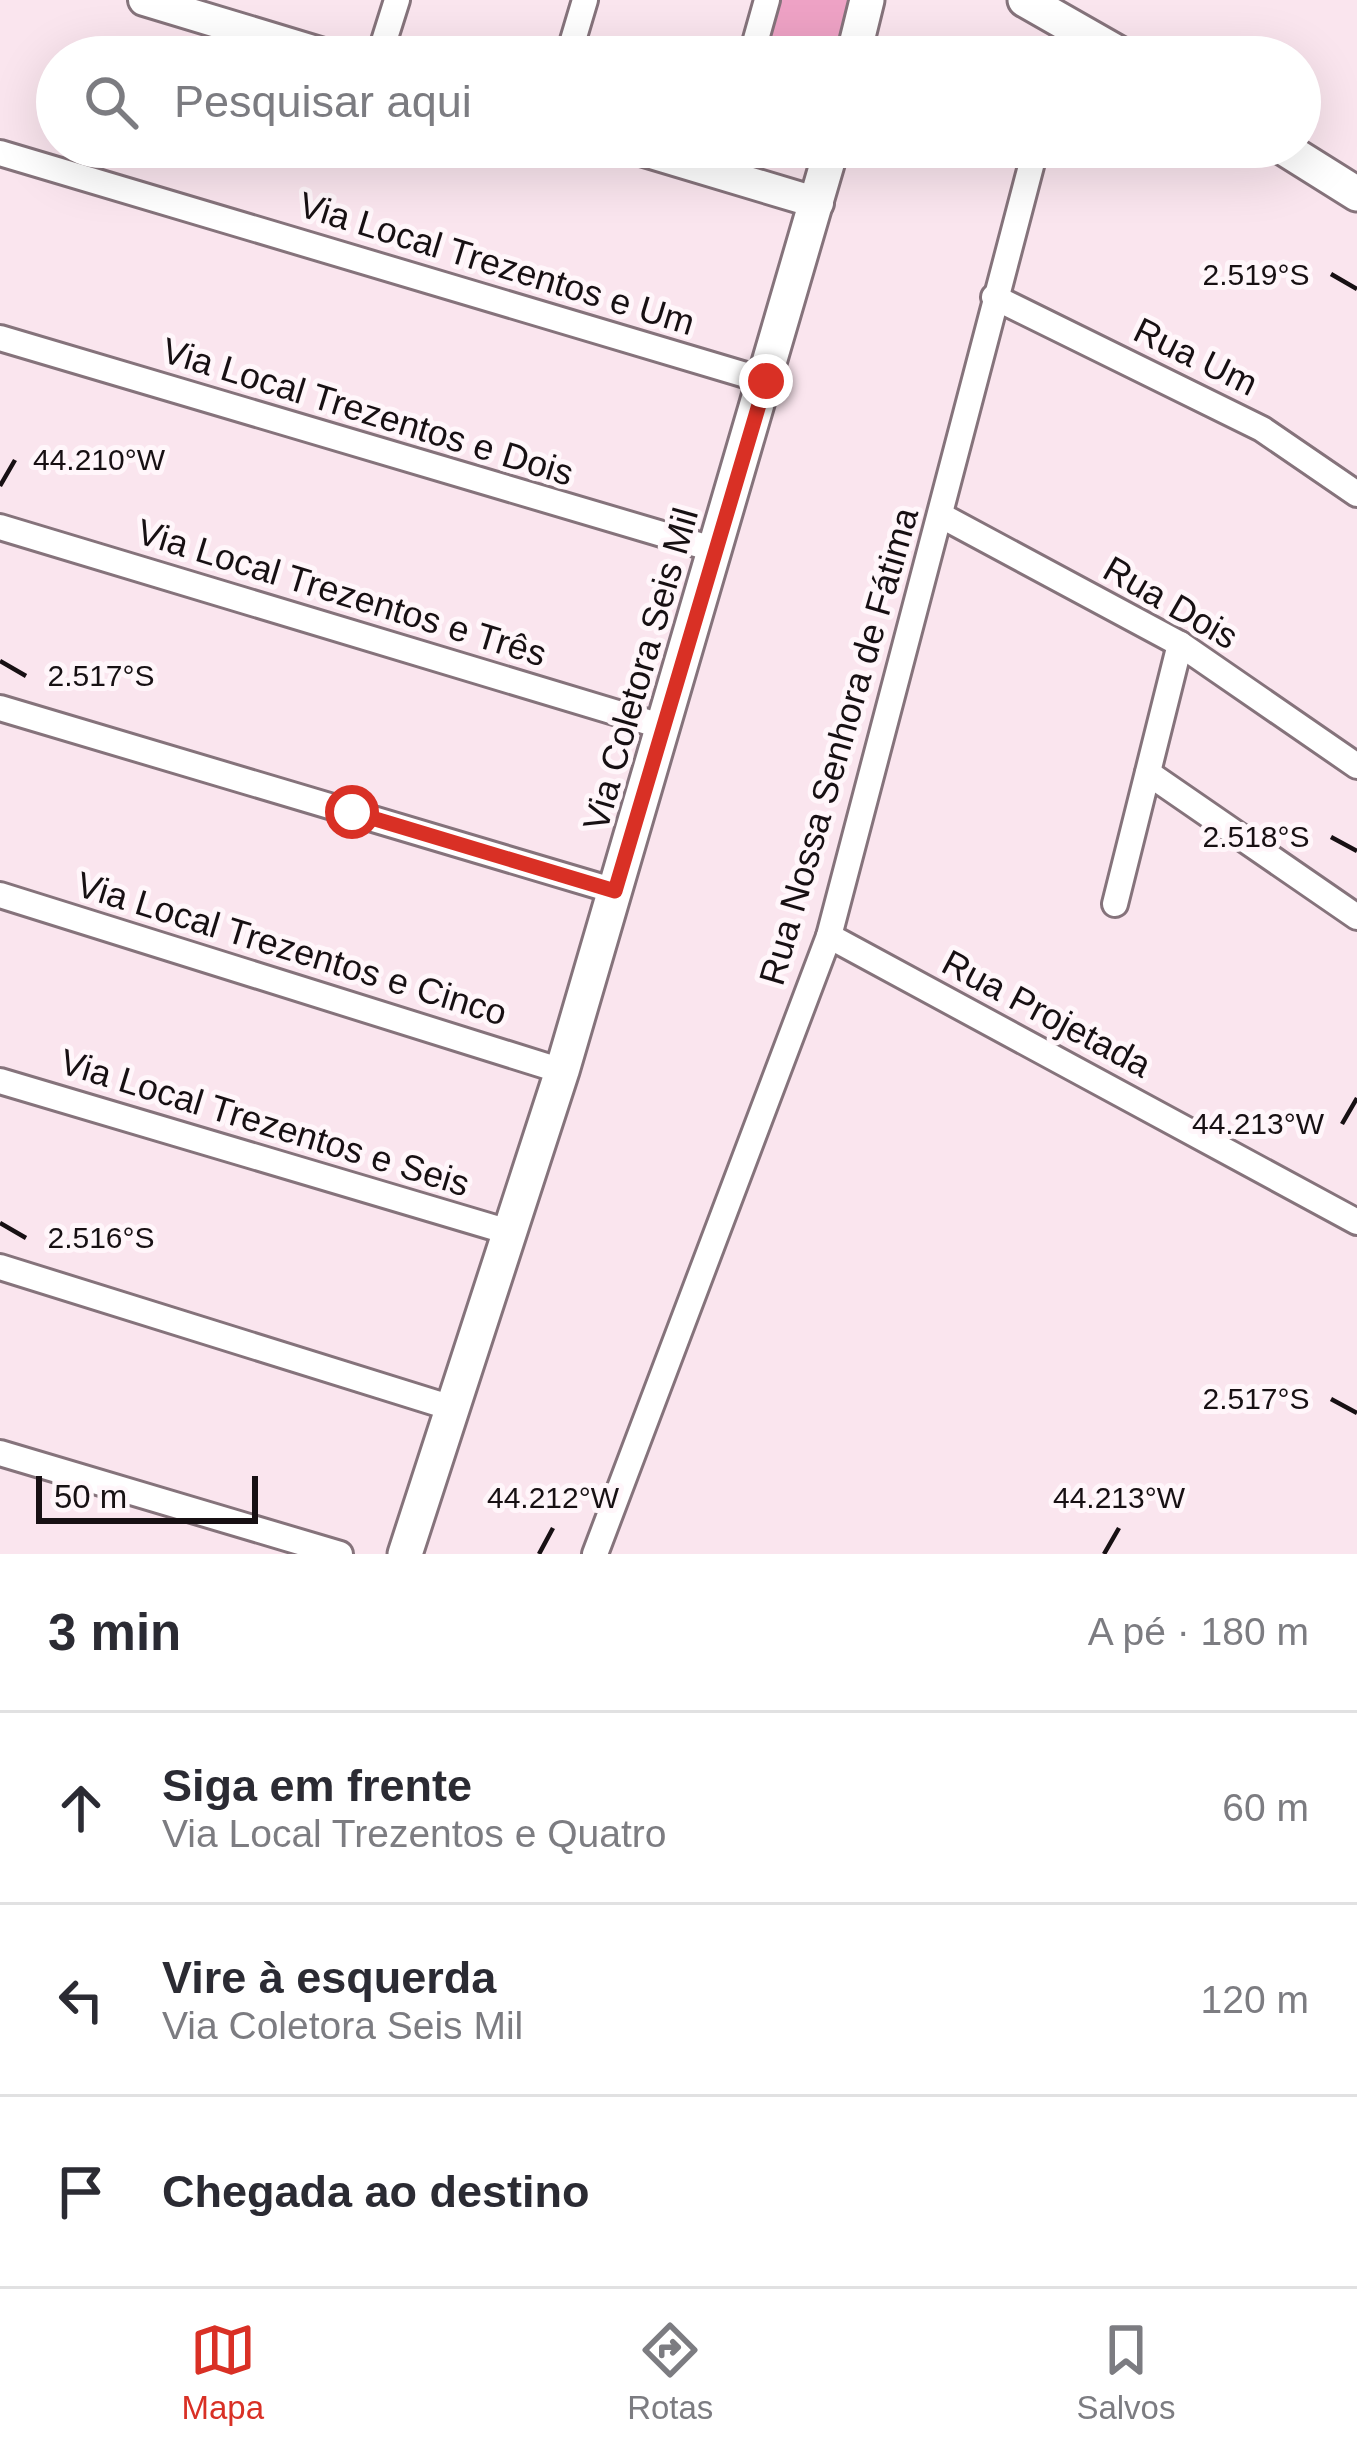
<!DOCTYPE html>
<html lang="pt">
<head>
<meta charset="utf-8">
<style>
  body { margin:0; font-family:Helvetica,sans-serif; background:#f7f7f7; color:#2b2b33 }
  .scale { position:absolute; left:36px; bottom:30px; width:222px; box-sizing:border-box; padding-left:12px; border:6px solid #171013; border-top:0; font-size:33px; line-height:42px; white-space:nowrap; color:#171013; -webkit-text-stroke:9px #fff6fa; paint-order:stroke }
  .stop { position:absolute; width:36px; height:36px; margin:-27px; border:9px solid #d93025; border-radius:50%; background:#fff }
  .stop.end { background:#d93025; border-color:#fff; box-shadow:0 3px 12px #0008 }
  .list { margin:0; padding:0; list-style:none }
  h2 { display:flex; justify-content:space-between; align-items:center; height:156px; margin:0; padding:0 48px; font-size:51px }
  h2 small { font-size:39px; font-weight:400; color:#7c7c81 }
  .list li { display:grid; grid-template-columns:78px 1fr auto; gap:36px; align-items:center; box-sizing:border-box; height:192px; padding:0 48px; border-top:3px solid #e1e1e2 }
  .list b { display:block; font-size:45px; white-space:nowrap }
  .list p { margin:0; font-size:39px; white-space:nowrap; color:#7c7c81 }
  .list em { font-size:39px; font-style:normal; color:#7c7c81 }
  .icon { flex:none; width:66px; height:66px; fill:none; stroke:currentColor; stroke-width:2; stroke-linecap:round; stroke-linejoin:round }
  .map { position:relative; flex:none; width:1357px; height:1554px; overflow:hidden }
  .search { position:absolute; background:#fff; box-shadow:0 12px 48px #0002; left:36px; right:36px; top:36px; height:132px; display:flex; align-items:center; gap:30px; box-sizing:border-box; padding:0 42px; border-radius:66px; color:#7c7c81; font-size:45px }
  .sheet { height:732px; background:#fff }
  nav { display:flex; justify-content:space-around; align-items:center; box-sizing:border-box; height:168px; border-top:3px solid #e1e1e2; background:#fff; font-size:33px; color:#7c7c81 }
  nav a { display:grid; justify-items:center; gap:6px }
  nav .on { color:#d93025 }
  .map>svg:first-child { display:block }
  .green { fill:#eea2c5 }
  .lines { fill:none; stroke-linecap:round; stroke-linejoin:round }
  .minor-casing { stroke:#85737b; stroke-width:30 }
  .tertiary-casing { stroke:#85737b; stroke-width:36 }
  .secondary-casing { stroke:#85737b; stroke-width:39 }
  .minor { stroke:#fff; stroke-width:24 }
  .tertiary { stroke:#fff; stroke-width:30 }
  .secondary { stroke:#fff; stroke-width:33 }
  .route { stroke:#d93025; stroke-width:15 }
  .ticks { fill:none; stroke:#171013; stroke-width:4.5 }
  .labels { text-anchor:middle; stroke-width:10; stroke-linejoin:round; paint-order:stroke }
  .street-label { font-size:36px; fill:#171013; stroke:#fff6fa }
  .ticks-label { font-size:30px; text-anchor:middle; fill:#171013; stroke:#fff6fa; stroke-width:10; stroke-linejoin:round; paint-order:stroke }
</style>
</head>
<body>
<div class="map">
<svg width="1357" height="1554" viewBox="0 0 1357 1554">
  <rect width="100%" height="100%" fill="#fae5ee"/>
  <path class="green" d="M780,0H850L836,57H766Z"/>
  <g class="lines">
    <g class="minor-casing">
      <g id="minor">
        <path d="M379,57L397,0"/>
        <path d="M568,57L585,0"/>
        <path d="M751,57L767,0"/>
        <path d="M1064,57L1074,28"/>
        <path d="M0,153L766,381"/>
        <path d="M719,174L726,147"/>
        <path d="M994,297L1262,429L1357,494"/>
        <path d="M0,338L716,550"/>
        <path d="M940,515L1180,644L1357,766"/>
        <path d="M0,527L664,727"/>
        <path d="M0,708L615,891"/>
        <path d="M1148,773L1357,917"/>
        <path d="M0,895L562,1071"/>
        <path d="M1115,904L1180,644"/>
        <path d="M829,936L1357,1222"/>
        <path d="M0,1081L509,1232"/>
        <path d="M0,1267L452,1408"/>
        <path d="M0,1453L340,1554"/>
        <path d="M595,1554L829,936L1036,147"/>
      </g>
    </g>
    <g class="tertiary-casing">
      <g id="tertiary">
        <path d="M144,0L333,57"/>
        <path d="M631,147L818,203"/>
      </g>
    </g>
    <g class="secondary-casing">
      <g id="secondary">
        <path d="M1025,0L1125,57"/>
        <path d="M853,57L867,0"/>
        <path d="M1282,147L1357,194"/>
        <path d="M405,1554L562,1071L832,147"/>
      </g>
    </g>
    <use href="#minor" class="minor"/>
    <use href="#tertiary" class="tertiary"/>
    <use href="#secondary" class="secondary"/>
  </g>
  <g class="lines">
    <path class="route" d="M352,812L615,891L766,381"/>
  </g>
  <path class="ticks" d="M1331,274L1357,289M0,486L15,460M0,661L26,676M1331,837L1357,851M1342,1124L1357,1098M0,1223L26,1238M1331,1399L1357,1413M539,1554L553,1528M1104,1554L1119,1528"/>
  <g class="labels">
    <g class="street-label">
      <text transform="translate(497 263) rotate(17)" y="13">Via Local Trezentos e Um</text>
      <text transform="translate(1196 356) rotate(26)" y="13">Rua Um</text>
      <text transform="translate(368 411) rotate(17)" y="13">Via Local Trezentos e Dois</text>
      <text transform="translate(342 592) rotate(17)" y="13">Via Local Trezentos e Três</text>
      <text transform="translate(1171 602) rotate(30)" y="13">Rua Dois</text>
      <text transform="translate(640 669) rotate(-74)" y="13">Via Coletora Seis Mil</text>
      <text transform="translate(838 746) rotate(-74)" y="13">Rua Nossa Senhora de Fátima</text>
      <text transform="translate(292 948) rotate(17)" y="13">Via Local Trezentos e Cinco</text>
      <text transform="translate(1047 1013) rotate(28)" y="13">Rua Projetada</text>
      <text transform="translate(265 1122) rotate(17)" y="13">Via Local Trezentos e Seis</text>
    </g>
  </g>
  <g class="ticks-label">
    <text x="1256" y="285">2.519°S</text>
    <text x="99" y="470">44.210°W</text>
    <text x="101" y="686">2.517°S</text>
    <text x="1256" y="847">2.518°S</text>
    <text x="1258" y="1134">44.213°W</text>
    <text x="101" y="1248">2.516°S</text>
    <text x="1256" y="1409">2.517°S</text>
    <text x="553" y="1508">44.212°W</text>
    <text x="1119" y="1508">44.213°W</text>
  </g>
</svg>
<div class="scale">50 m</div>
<div class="stop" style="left:352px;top:812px"></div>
<div class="stop end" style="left:766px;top:381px"></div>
<div class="search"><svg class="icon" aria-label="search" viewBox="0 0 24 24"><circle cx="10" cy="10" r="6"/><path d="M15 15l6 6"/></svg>Pesquisar aqui</div>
</div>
<section class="sheet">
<h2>3 min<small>A pé · 180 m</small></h2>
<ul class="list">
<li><svg class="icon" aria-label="ahead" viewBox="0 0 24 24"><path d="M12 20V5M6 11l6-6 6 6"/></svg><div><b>Siga em frente</b><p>Via Local Trezentos e Quatro</p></div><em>60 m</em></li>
<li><svg class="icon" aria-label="left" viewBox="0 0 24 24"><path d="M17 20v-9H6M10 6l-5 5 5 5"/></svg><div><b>Vire à esquerda</b><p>Via Coletora Seis Mil</p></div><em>120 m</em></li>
<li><svg class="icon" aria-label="arrive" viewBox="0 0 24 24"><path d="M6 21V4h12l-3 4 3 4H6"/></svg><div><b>Chegada ao destino</b></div></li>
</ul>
</section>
<nav>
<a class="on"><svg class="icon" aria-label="map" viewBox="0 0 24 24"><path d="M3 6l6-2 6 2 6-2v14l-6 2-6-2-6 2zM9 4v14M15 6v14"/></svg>Mapa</a>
<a><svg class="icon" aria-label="directions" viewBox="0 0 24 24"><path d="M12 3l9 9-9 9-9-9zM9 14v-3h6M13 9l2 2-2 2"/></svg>Rotas</a>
<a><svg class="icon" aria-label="saved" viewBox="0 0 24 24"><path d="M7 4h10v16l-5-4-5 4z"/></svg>Salvos</a>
</nav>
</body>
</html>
